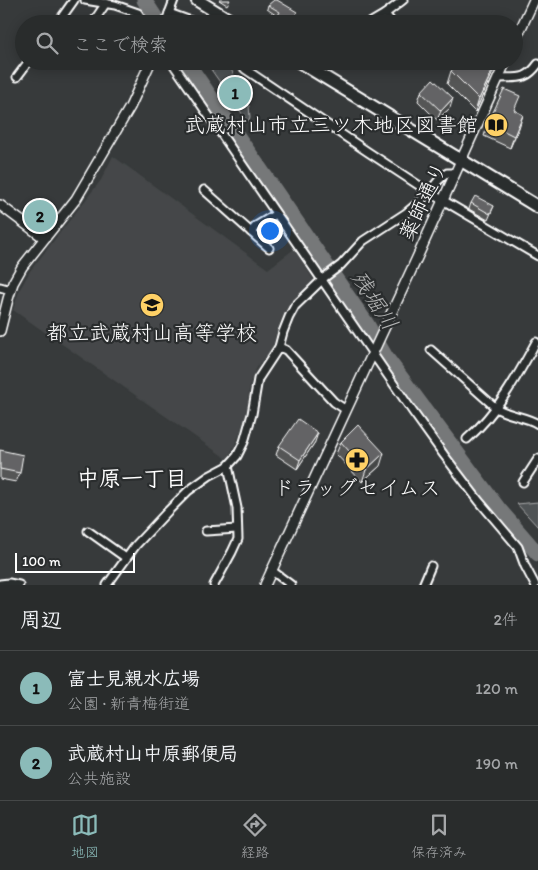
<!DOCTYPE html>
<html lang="ja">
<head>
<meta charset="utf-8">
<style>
  body { margin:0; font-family:Itim,"Klee One",sans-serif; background:#353838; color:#f1f3f6 }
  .scale { position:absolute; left:15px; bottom:12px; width:120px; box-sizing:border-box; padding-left:5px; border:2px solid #fff; border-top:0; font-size:14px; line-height:18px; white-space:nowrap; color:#fff; -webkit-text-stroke:4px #2a2d2e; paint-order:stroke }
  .you { position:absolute; left:269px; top:230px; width:18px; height:18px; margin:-12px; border:4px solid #fff; border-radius:50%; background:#1a73e8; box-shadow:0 0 0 8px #1a73e833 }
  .badge { display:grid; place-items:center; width:32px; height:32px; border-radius:50%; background:#8bbbb9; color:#111; font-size:16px; font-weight:700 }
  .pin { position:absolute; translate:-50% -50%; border:2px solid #fff; box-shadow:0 1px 5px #0006 }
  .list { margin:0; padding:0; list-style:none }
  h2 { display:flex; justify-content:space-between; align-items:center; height:65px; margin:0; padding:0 20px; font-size:21px }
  h2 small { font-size:16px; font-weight:400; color:#a5a7a9 }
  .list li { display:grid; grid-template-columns:32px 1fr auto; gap:15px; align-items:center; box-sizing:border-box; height:75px; padding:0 20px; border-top:1px solid #454848 }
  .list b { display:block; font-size:19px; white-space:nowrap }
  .list p { margin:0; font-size:16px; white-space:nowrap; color:#a5a7a9 }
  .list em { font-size:16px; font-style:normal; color:#a5a7a9 }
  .icon { flex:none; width:28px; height:28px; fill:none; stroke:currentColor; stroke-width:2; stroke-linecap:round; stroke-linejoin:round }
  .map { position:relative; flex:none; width:538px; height:585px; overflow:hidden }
  .search { position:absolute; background:#292c2c; box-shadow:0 2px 12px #0003; left:15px; right:15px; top:15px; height:55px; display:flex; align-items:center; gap:12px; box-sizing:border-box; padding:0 18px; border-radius:28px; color:#a5a7a9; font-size:19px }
  .sheet { height:215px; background:#292c2c }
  nav { display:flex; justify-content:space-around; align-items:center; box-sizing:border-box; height:70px; border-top:1px solid #454848; background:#292c2c; font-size:14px; color:#a5a7a9 }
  nav a { display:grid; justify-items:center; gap:2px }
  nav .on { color:#8bbbb9 }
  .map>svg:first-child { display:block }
  .built { fill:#444748 }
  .green { fill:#505354; stroke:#a8a9aa }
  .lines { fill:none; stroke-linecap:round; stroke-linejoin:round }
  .river { stroke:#767879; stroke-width:15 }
  .minor-casing { stroke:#fff; stroke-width:11 }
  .tertiary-casing { stroke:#fff; stroke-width:12 }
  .primary-casing { stroke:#fff; stroke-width:15 }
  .minor { stroke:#2a2d2e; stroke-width:7 }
  .tertiary { stroke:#2a2d2e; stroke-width:9 }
  .primary { stroke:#2a2d2e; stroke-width:11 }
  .wall { fill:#555657; stroke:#fff }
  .shaded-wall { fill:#454647; stroke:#fff }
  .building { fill:#636465; stroke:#fff }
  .labels { text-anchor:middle; stroke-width:4.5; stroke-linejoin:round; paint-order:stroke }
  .poi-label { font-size:21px; fill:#fff; stroke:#2a2d2e }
  .street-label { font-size:21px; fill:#fff; stroke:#2a2d2e }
  .water-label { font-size:22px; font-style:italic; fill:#b4b5b5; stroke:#2a2d2e }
  .neighbourhood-label { font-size:22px; font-weight:bold; fill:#fff; stroke:#2a2d2e }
</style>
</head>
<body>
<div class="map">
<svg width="538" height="585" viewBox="0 0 538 585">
  <rect width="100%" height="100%" fill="#373a3b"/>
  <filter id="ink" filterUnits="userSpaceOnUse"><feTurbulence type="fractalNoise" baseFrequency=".02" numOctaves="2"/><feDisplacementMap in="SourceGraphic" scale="10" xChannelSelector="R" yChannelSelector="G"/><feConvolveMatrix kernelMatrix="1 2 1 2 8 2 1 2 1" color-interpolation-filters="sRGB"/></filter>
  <g filter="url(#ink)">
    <path class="built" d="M113,156L268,269L294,249L315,282L293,300L285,311L279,326L272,349L259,364L252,377L249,391L248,408L243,426L235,445L227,459L13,310L20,289L30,271L101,180Z"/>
    <g class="green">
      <path d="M205,61H227L249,106L250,117L248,122Z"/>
      <path d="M538,502V527L517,504Z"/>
    </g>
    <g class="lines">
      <g class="river">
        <path d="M144,0L160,24"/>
        <path d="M186,61L367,324L386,357L499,509L538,554"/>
      </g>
      <g class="minor-casing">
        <g id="minor">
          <path d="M85,0L115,5L138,13L145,24"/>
          <path d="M169,13L199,24"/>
          <path d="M385,14L393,24"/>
          <path d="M57,24L74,0"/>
          <path d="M92,24L106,3"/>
          <path d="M165,24L174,0"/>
          <path d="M368,24L385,14L403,0"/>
          <path d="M171,61L413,412L444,455L479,501L518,547L525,566L535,585"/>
          <path d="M236,61L245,69L368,152L429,192L538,256"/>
          <path d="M17,77L29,61"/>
          <path d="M498,78C518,77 526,81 538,64"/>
          <path d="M204,190L269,248"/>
          <path d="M251,232L256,226L276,214"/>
          <path d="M0,287L11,290"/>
          <path d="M279,347L286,350L334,402L346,410"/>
          <path d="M431,350L496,408C509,416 525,416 538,424"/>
          <path d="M467,439C497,413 517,377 536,342"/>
          <path d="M523,482L538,459"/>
          <path d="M88,531L126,558"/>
          <path d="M206,531L237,529"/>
          <path d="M271,570L291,585"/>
          <path d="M0,584L9,583L19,585"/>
          <path d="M107,585L136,545L168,511L188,491L209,476L228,466L237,456L244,442L252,414L258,379L279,347L283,332L289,317L295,306L325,277L341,265L363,241L406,213L418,203L429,192L438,181L447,173H455"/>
          <path d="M214,585L232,552L238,539L237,508L228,466"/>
          <path d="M423,585L431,566"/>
        </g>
      </g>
      <g class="tertiary-casing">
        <g id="tertiary">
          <path d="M514,43L534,0"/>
          <path d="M0,205L44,238"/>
          <path d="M0,331L8,299L13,283L22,267L76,199L130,107L151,61"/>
          <path d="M265,585L416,260L506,61"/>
        </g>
      </g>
      <g class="primary-casing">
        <g id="primary">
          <path d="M197,0L236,24"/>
          <path d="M298,61L538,207"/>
        </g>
      </g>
      <use href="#minor" class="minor"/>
      <use href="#tertiary" class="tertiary"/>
      <use href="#primary" class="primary"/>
    </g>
    <g class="wall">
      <path d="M219,0H230L227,5Z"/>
      <path d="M268,5L295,16L291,24H273L277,16L267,9Z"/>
      <path d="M497,61L493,72L475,112L447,84L451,71Z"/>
      <path d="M421,92L450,108L437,120L418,101Z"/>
      <path d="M515,111L523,115L510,148L484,136L488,123Z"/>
      <path d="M471,203L494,206L488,220L469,209Z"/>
      <path d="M33,210L48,217L40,226L31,216Z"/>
      <path d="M315,442L297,469L276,455L279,446Z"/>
      <path d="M341,442L380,466L362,482L336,454Z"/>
      <path d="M0,450L20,473L16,482L0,479Z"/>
    </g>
    <g class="shaded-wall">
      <path d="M497,61L493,72L475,112L479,99Z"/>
      <path d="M453,98L450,108L437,120L441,111Z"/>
      <path d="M523,115L519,128L510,148L514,136Z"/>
      <path d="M50,211L48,217L40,226L43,219Z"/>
      <path d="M318,433L315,442L297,469L300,460Z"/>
      <path d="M384,453L380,466L362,482L366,470Z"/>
    </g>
    <g class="building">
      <path d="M274,0H277L297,12L290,24H273L280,12L268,5Z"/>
      <path d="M462,61H497L479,99L451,71Z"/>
      <path d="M433,79L453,98L441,111L421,92Z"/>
      <path d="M504,89L520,96L514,110L523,115L514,136L488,123Z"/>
      <path d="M475,196L494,206L490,214L471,203Z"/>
      <path d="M40,202L50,211L43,219L33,210Z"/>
      <path d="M298,419L318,433L300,460L279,446Z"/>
      <path d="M358,425L384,453L366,470L341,442Z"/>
      <path d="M0,450L23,455L20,473L0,469Z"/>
    </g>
  </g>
  <defs>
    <g id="library-disc" transform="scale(1.25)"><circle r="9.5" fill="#ffd166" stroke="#2a2d2e"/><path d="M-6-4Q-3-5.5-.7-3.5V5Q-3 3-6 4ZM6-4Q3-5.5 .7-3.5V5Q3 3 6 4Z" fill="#111"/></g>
    <g id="school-disc" transform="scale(1.25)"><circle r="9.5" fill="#ffd166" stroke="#2a2d2e"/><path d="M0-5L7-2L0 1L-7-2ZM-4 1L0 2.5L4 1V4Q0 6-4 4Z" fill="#111"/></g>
    <g id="pharmacy-disc" transform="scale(1.25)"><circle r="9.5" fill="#ffd166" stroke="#2a2d2e"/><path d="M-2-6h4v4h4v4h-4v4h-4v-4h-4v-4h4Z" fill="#111"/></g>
  </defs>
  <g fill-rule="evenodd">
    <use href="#library-disc" x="496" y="125"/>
    <use href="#school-disc" x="152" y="305"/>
    <use href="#pharmacy-disc" x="357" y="460"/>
  </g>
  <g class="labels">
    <g class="poi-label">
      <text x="478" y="132" text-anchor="end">武蔵村山市立三ツ木地区図書館</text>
      <text x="152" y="340">都立武蔵村山高等学校</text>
      <text x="357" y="495">ドラッグセイムス</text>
    </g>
    <g class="street-label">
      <text transform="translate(423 201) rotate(-65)" y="7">薬師通り</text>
    </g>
    <g class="water-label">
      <text transform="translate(375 300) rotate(57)" y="8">残堀川</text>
    </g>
    <g class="neighbourhood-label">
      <text x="132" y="486">中原一丁目</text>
    </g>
  </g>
</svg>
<div class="scale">100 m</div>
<div class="you"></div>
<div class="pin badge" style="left:235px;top:93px">1</div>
<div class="pin badge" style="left:40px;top:216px">2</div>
<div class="search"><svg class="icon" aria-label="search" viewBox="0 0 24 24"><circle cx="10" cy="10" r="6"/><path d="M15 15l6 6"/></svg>ここで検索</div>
</div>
<section class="sheet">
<h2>周辺<small>2件</small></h2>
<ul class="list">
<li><span class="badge">1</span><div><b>富士見親水広場</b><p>公園 · 新青梅街道</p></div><em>120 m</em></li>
<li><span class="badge">2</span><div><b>武蔵村山中原郵便局</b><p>公共施設</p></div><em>190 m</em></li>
</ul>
</section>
<nav>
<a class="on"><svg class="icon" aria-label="map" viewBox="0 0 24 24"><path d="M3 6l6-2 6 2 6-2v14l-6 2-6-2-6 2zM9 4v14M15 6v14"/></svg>地図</a>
<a><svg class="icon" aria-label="directions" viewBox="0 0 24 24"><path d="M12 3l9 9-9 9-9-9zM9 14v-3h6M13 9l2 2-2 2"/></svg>経路</a>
<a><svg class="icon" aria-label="saved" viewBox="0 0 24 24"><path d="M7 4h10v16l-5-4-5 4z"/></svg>保存済み</a>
</nav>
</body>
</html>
